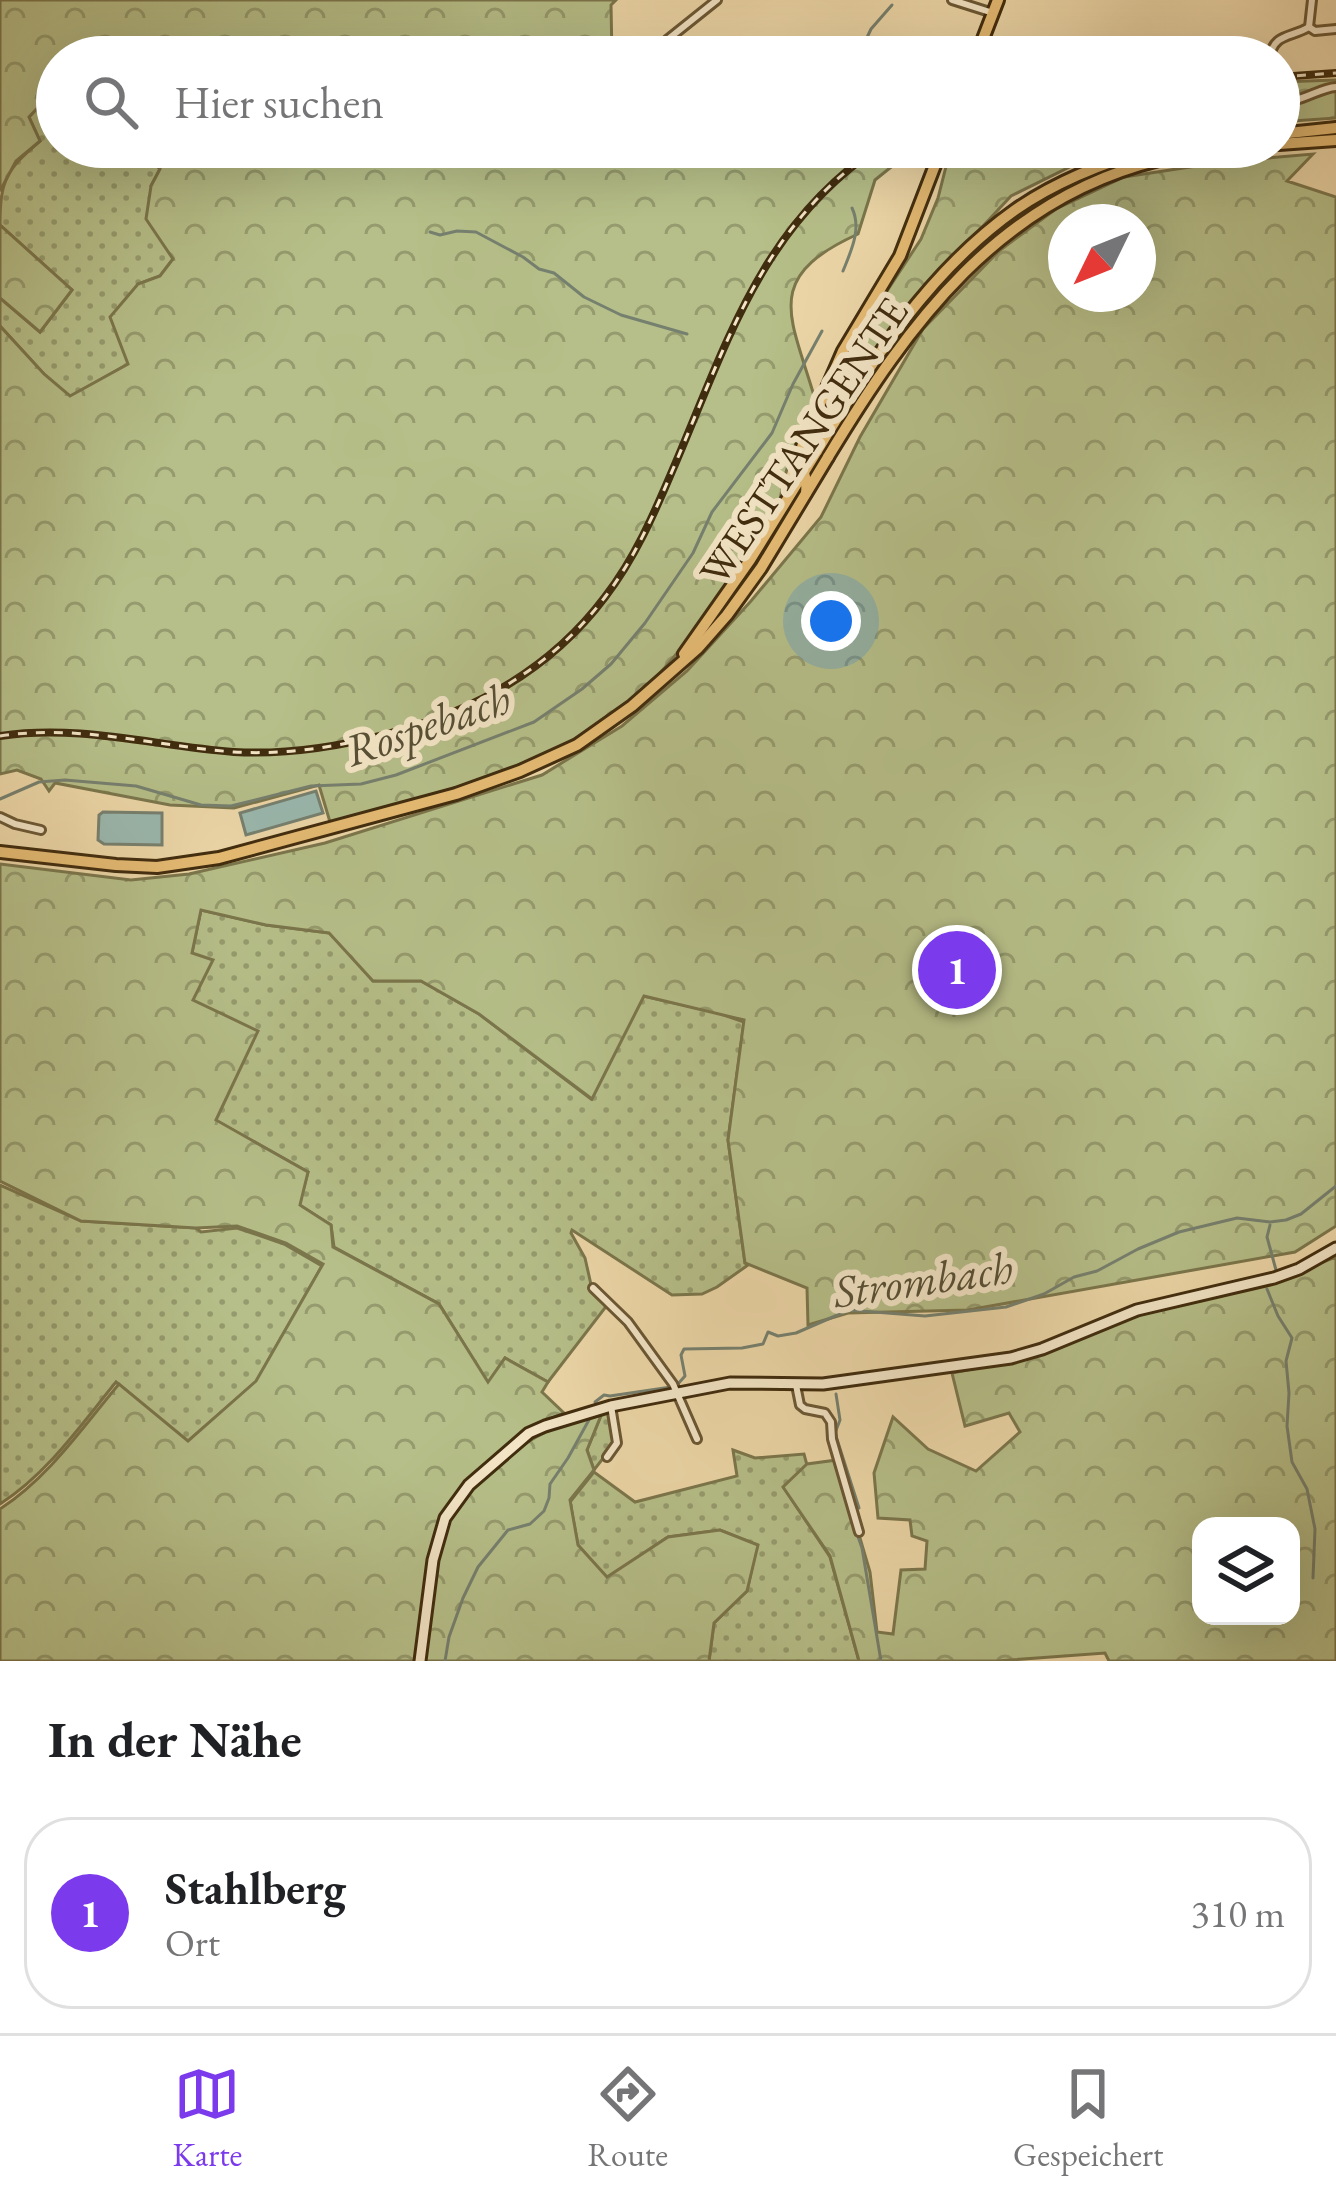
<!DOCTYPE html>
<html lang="de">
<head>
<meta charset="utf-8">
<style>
  body { margin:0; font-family:"EB Garamond",serif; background:#f6f6f6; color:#202124 }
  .controls { position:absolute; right:36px; bottom:36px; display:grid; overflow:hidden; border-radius:24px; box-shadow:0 12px 48px #0002 }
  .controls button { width:108px; height:108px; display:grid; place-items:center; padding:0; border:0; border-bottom:3px solid #e0e0e0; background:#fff; color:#202124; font:60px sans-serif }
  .compass { position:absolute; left:1048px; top:204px; width:108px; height:108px; border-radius:50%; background:#fff; box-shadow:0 12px 48px #0002; rotate:227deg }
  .you { position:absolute; left:831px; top:621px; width:42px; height:42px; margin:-30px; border:9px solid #fff; border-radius:50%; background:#1a73e8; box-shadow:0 0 0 18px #1a73e833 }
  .badge { display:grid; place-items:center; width:78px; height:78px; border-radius:50%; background:#7c3aed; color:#fff; font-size:39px; font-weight:700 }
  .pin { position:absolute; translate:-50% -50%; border:6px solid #fff; box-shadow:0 3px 12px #0006 }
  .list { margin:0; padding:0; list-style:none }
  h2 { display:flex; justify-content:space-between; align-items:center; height:156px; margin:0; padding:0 48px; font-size:51px }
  h2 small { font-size:39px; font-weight:400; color:#757577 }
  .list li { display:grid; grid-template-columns:78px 1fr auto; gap:36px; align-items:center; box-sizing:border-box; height:192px; margin:0 24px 24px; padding:0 24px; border:3px solid #e0e0e0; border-radius:48px }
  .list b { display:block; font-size:45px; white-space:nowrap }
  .list p { margin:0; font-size:39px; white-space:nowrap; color:#757577 }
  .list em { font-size:39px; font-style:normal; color:#757577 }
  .icon { flex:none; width:66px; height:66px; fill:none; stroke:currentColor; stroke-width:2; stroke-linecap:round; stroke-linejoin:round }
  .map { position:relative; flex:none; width:1336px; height:1661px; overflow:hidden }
  .search { position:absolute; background:#fff; box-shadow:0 12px 48px #0002; left:36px; right:36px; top:36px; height:132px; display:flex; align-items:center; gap:30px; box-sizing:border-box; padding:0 42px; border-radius:66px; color:#757577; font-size:45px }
  .sheet { height:372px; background:#fff }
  nav { display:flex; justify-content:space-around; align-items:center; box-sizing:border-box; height:168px; border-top:3px solid #e0e0e0; background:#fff; font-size:33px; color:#757577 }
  nav a { display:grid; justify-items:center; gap:6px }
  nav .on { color:#7c3aed }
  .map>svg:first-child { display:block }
  .grass { fill:url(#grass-dots); stroke:#7b764c; stroke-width:3 }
  .forest { fill:url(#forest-crowns); stroke:#7b764c; stroke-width:3; fill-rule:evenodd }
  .water { fill:#9ab8af; stroke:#76806f; stroke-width:3 }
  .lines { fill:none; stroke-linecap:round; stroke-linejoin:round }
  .stream { stroke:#76806f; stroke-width:3 }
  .minor-casing { stroke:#6b5734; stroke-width:12 }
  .secondary-casing { stroke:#402c0e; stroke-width:15 }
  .primary-casing { stroke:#402c0e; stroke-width:16 }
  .trunk-casing { stroke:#402c0e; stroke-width:16 }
  .minor { stroke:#f3e5c6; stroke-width:6 }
  .secondary { stroke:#f3e5c6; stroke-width:9 }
  .primary { stroke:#e6bc74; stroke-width:10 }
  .trunk { stroke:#e6bc74; stroke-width:10 }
  .rail-casing { stroke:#402c0e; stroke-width:8 }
  .rail { stroke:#f3e5c6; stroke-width:3; stroke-dasharray:9; stroke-linecap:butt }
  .labels { text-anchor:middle; stroke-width:12; stroke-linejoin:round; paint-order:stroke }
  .street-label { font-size:42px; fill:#402c0e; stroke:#f3e5c6 }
  .water-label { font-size:45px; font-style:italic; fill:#564f36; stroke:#f3e5c6 }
</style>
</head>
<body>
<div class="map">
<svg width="1336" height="1661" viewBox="0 0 1336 1661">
  <defs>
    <pattern id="grass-dots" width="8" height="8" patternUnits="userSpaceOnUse" patternTransform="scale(3)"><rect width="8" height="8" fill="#b6bf89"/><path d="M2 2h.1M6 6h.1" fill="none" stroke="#959b6e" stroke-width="1.8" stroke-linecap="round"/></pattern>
    <pattern id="forest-crowns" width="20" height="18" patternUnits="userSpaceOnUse" patternTransform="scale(3)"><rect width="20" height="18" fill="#b6bf89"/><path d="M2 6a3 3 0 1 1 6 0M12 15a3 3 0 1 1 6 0" fill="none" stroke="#959b6e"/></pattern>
  </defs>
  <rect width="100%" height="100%" fill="#edd7a8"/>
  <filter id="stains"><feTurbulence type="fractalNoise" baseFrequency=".00167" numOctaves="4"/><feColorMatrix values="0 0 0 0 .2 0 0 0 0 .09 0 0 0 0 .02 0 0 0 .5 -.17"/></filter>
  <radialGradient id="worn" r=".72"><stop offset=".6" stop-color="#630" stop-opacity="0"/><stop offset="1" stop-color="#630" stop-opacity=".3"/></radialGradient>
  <g class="grass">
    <path d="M57,87V147H139L160,169L151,186L173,259L160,276L138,284L128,364L70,397L44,374L0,326V298L40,332L72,290L0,225C0,180 6,170 40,141L29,117Z"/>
    <path d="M201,910L266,925L330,933L373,981H421L479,1014L591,1099L643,996L715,1012L744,1022L728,1140L745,1263L748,1265L717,1287L702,1294L672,1295L572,1230L571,1233L585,1258L592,1289L608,1304L548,1382L505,1358L488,1383L439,1304L334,1247L331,1225L299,1205L308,1172L215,1120L193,1000L192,953Z"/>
    <path d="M0,1185L81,1221L196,1228L201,1232L237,1228L284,1244L322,1266L256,1382L187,1442L116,1382C80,1426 48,1473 0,1504Z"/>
    <path d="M611,1411L615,1443L594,1470L587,1450L602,1413Z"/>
    <path d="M733,1450L755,1458L804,1454L807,1465L784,1488L830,1557L859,1661H709L714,1623L747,1591L757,1545L720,1530L668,1537L607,1578L578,1545L570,1502L594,1472L635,1502L737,1476Z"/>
  </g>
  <g class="forest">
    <path d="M0,0H616L611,5L612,57H57V87L29,117L40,141L16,161L0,191Z"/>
    <path d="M1336,80V118L1279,122V82Z"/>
    <path d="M139,147H916L875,180L858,234C761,278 791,316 815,399C804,424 792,449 785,476C781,488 782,499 776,511C761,540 739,567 720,594C701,622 682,649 659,674C573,766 447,790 330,822L319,785L234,808L170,805L55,783L49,791L41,779L17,770L0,774V326L44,374L70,396L128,364L110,317L138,284L160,276L173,259L146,219L151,186L160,169Z"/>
    <path d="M951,147H1110L1011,196L916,298L849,389L841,388L838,382L872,314L921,239L938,198Z"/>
    <path d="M1313,154L1287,181L1336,197V1226L1295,1252L968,1310L848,1313L808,1325L807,1288L745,1263L728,1140L744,1020L644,996L592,1099L479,1014L421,981H373L329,933L266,925L201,910L192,953L213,960L193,1000L258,1031L216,1120L308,1172L300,1205L331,1225L333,1247L439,1304L488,1382L505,1358L548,1382L542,1392L564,1413L529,1428L451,1500L436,1532L429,1562L416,1661H0V1509C49,1477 82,1428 119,1384L188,1441L256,1381L323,1264L286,1243L237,1226L196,1228L81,1221L0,1181V864L131,880L189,874L325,843L542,775L622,726L687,671L751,601L821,517L860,437L923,329L999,251L1056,209L1124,177L1223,162ZM1066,222H1138V294H1066Z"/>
    <path d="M0,225L72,290L40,332L0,298Z"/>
    <path d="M1336,1257V1661H1109L1105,1653L997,1661H859L830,1556L783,1487L807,1464L837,1460L870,1572L877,1632L893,1634L901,1570L925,1569L927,1541L912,1536L910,1520L878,1518L874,1473L893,1417L928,1449L976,1471L1020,1432L1009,1413L965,1426L952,1373L1013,1361L1137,1316L1180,1303L1273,1282ZM1201,1526H1291V1616H1201Z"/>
    <path d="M602,1413L587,1450L594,1470L570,1500L578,1545L607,1577L668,1537L720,1530L758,1545L747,1591L714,1623L709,1661H425C426,1627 439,1533 456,1506C462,1496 473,1488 482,1480C521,1441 549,1426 602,1413Z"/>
  </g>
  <g class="water">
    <path d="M316,791L323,813L246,835L240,813Z"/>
    <path d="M103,812L162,813V845L104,844L98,840L99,815Z"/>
  </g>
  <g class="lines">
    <g class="stream">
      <path d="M858,57L871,29L892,5"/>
      <path d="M803,147L810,160"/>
      <path d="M430,232L440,235L457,231L476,232L523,257L539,269L554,273L584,297L621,315L687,334"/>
      <path d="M843,271C851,251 862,229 852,208"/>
      <path d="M0,799L39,782L65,780L136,786L201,805L231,806L311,786L361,784L396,775L534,722L582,689L611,664L645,623L693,553L712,512L772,433L793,384L822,331"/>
      <path d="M1270,1225L1267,1237L1276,1270"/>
      <path d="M1267,1289L1278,1316L1292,1338L1286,1361L1289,1393L1287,1426L1292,1462L1307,1489L1315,1529L1313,1578"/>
      <path d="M677,1385L685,1376L681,1355L684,1349L742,1348L763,1344L768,1332L778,1336L796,1333L849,1310L925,1316L1006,1307L1044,1294L1074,1277L1097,1271L1138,1249L1179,1232L1237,1218L1270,1222L1286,1220L1301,1214L1336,1186"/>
      <path d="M836,1394L840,1420L835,1433L859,1508"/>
      <path d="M595,1402L604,1395L610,1396L671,1387"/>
      <path d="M853,1522L862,1548L881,1661"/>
      <path d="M445,1661L449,1637L463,1598L478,1567L508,1530L530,1524L544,1511L549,1498L550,1484L568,1458L590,1418"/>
    </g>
    <g class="minor-casing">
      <g id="minor">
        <path d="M952,0L993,13"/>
        <path d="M1309,27L1315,31L1336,29"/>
        <path d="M667,40L717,0"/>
        <path d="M1009,57L1018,45H1023L1097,49L1123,57"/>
        <path d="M1270,57C1274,33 1291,38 1309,27L1312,0"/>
        <path d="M1279,99C1296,107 1317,88 1336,87"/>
        <path d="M0,817L15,824L41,830"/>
        <path d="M593,1288L628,1322L673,1384L697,1439"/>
        <path d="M796,1385L800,1405L805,1409L825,1413L831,1422L832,1439L859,1532"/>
        <path d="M607,1457L617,1443L611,1406"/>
      </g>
    </g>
    <g class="secondary-casing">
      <path id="secondary" d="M420,1661L433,1560L445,1518L469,1485L529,1433L545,1426L611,1406L730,1383L823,1384L1011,1358L1042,1349L1137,1310L1274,1278L1299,1269L1336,1248"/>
    </g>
    <g class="primary-casing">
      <g id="primary">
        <path d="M976,57L998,0"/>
        <path d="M806,493C809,471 796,468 803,443L843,351L900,256L942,147"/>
        <path d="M684,654L750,560L817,451"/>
        <path d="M0,852L116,865L157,867L219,858L456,794L520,771L577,745L632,706L698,648L727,615L761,568L828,457"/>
      </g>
    </g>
    <g class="trunk-casing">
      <g id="trunk">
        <path d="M1279,134L1336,128"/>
        <path d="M1279,144L1336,140"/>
        <path d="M817,451C870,363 930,270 1015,210C1058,180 1108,161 1158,147"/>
        <path d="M828,457C908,324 999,199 1159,160C1189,152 1219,150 1249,147"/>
      </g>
    </g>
    <use href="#minor" class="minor"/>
    <use href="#secondary" class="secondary"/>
    <use href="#primary" class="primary"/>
    <use href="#trunk" class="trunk"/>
    <g class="rail-casing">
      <g id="rail">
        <path d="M1279,77L1336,73"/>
        <path d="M0,736C80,724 155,746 234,752C286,755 337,747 387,734C473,712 551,669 605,597C635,558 654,514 673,469C726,346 761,225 879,147"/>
      </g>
    </g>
    <use href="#rail" class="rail"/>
  </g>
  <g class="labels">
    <g class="street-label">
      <text transform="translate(803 441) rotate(-56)" y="15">WESTTANGENTE</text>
    </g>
    <g class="water-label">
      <text transform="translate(427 724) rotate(-19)" y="16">Rospebach</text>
      <text transform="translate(923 1279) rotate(-8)" y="16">Strombach</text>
    </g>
  </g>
  <rect width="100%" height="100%" filter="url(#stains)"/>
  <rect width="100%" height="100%" fill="url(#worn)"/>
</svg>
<div class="controls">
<button><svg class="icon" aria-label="layers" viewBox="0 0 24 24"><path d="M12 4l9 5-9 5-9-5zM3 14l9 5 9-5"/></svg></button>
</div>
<svg class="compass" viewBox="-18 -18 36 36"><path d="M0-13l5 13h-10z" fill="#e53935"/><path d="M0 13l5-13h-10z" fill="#757577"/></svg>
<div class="you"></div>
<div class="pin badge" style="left:957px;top:970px">1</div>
<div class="search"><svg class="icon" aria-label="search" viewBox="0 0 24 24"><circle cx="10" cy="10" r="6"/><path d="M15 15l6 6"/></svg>Hier suchen</div>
</div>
<section class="sheet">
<h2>In der Nähe<small></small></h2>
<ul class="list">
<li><span class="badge">1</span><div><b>Stahlberg</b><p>Ort</p></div><em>310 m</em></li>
</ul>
</section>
<nav>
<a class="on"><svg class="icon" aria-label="map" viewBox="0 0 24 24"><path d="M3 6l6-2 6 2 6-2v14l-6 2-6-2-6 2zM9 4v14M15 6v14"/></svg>Karte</a>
<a><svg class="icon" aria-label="directions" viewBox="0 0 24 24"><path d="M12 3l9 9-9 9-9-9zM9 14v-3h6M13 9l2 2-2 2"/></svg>Route</a>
<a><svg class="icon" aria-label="saved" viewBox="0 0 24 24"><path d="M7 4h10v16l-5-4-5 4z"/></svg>Gespeichert</a>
</nav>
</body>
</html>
